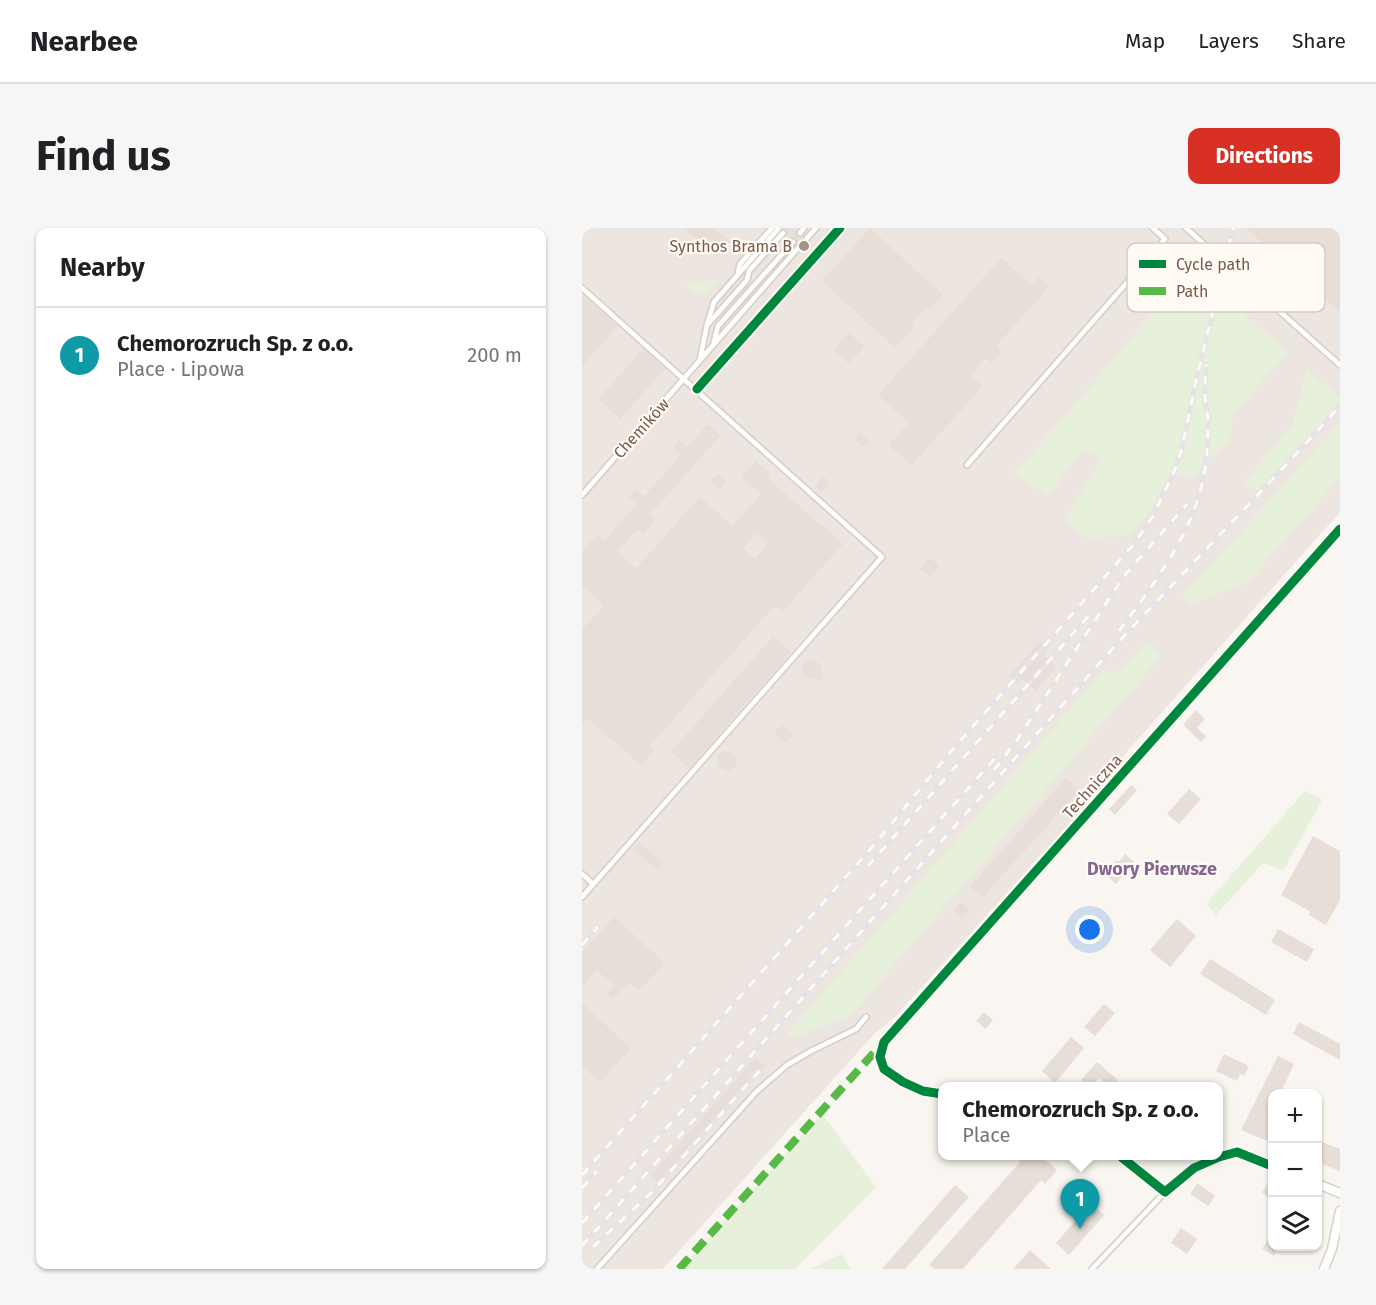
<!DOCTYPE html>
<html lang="en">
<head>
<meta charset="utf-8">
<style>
  body { margin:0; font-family:"Fira Sans",sans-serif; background:#f6f6f6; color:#202124 }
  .controls { position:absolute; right:18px; bottom:18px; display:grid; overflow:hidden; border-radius:12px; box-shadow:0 2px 4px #0004 }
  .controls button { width:54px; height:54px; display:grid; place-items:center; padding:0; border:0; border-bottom:2px solid #e0e0e0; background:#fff; color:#202124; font:30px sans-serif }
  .you { position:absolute; left:508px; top:702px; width:21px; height:21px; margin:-15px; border:4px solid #fff; border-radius:50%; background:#1a73e8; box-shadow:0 0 0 9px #1a73e833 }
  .badge { display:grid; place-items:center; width:39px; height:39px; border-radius:50%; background:#d93025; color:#fff; font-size:20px; font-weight:700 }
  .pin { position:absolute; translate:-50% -50px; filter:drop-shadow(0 2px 3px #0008) }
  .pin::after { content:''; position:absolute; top:32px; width:21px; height:18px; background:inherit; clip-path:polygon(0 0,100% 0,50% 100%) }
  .popup { position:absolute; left:356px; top:854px; width:285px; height:78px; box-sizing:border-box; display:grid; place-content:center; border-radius:12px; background:#fff; filter:drop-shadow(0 2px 4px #0005); font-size:20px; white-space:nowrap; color:#757577 }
  .popup b { font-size:22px; color:#202124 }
  .popup::after { content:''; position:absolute; left:50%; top:100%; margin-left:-12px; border:12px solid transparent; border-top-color:#fff }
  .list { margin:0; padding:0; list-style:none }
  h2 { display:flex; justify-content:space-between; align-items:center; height:78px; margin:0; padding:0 24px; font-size:26px }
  h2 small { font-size:20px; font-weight:400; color:#757577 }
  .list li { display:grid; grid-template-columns:39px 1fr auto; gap:18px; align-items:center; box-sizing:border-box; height:96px; padding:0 24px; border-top:2px solid #e0e0e0 }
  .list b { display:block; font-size:22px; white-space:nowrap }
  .list p { margin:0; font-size:20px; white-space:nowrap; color:#757577 }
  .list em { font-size:20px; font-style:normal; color:#757577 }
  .icon { flex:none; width:33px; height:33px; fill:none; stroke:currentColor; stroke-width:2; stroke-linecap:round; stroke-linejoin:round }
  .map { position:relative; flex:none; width:758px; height:1041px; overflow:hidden; border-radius:12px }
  header { display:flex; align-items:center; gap:36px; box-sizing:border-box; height:84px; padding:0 30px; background:#fff; border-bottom:2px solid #e0e0e0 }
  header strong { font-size:28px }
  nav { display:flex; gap:33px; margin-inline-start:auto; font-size:21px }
  .intro { display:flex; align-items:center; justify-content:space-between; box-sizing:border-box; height:144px; padding:0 36px }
  h1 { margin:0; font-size:42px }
  .button { padding:15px 27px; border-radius:12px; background:#d93025; color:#fff; font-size:21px; font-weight:700 }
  main { display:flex; gap:36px; padding:0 36px }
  aside { flex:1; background:#fff; border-radius:12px; box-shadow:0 2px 4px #0004 }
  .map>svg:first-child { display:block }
  .industrial { fill:#ede5e0 }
  .green { fill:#e7f0db }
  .building { fill:#e6ded7; fill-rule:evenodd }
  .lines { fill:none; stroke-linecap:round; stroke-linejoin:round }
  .service-casing { stroke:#d7d1cb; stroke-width:8 }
  .minor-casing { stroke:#d7d1cb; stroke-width:11 }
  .service { stroke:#fefefd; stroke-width:4.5 }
  .minor { stroke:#fefefd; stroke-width:8 }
  .rail-casing { stroke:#e6e3e7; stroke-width:5 }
  .rail { stroke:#fffaf3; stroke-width:3; stroke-dasharray:9; stroke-linecap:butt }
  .quiet { stroke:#58b947; stroke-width:8; stroke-dasharray:15 8; stroke-linecap:butt }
  .cycleway-casing { stroke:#fffaf3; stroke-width:13 }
  .cycleway { stroke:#00873e; stroke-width:9 }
  .poi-dot { fill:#a69286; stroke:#fffaf3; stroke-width:2 }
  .labels { text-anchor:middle; stroke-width:4.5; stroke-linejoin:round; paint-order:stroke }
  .poi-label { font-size:16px; fill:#7a5c4d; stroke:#fffaf3; text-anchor:end }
  .street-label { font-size:16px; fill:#7a5c4d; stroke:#fffaf3 }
  .neighbourhood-label { font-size:18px; font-weight:bold; fill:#846695; stroke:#fffaf3 }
  .key { fill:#fffaf3; stroke:#d7cbc1; stroke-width:1.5 }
  .key-label { font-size:16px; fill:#7a5c4d }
</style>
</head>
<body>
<header>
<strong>Nearbee</strong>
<nav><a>Map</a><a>Layers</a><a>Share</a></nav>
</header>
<div class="intro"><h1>Find us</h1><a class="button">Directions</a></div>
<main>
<aside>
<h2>Nearby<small></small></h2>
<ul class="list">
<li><span class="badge" style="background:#0f9aa8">1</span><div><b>Chemorozruch Sp. z o.o.</b><p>Place · Lipowa</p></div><em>200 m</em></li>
</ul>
</aside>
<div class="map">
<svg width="758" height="1041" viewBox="0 0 758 1041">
  <rect width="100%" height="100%" fill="#f9f5f0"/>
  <path class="industrial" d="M0,0H758V284L541,528L519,560L315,787L293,805L81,1041H0Z"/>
  <g class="green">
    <path d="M608,39L706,124L651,186L649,210L610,250L588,244L567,286L547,307L505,311L483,291L519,231L501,222L466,268L432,245L506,162Z"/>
    <path d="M136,52C129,61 125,68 113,66L105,58L108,55L111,54Z"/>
    <path d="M725,141L758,170V174L678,262L660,257L710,197Z"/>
    <path d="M758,194V249L666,354L609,376L600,369Z"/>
    <path d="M566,414L579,428L269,787L213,809L205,806L521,443L535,445Z"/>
    <path d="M723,563L740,572L701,643L681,635L634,687L624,676Z"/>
    <path d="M240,886L294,959L213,1041H98Z"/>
    <path d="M259,1026L269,1041H228Z"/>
  </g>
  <g class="building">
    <path d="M102,0H132L148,14L135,29Z"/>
    <path d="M200,0H213L215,1L214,5L215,8L218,9L221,8V12L224,14H229L221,23L220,16L215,15V12L212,10L208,11L204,8L205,5L204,2Z"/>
    <path d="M288,0L361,67L348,81L344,78L329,95L333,98L313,120L240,53Z"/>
    <path d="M664,0H758V84Z"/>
    <path d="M419,30L449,57L456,49L467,59L414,118L420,124L410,135L404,130L389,147L401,158L330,237L307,217L327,195L296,167Z"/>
    <path d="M0,67L36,98L0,138Z"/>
    <path d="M267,105L282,118L267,136L252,122Z"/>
    <path d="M61,121L83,141L38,191L16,171Z"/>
    <path d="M126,196L139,207L68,287L74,292L61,306L56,301L35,324L54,340L118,269L151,298L179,266L159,249L174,233L190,247L186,251L261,316L200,384L192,378L68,518L73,522L60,538L5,490L0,496V402L22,377L0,358V323L15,306L22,313L55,276L47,269L54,261L62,268L99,227L91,220L98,212L106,219ZM175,305L186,315L173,331L161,320Z"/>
    <path d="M277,204L287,213L282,219L272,210Z"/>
    <path d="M136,246L144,253L136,262L128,253Z"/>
    <path d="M241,248L248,255L240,264L233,258Z"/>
    <path d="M348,330L358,338L348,349L338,341Z"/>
    <path d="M191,408L209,424L107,540L89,524Z"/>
    <path d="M458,413L466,420L461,427L475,439L454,463L440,451L435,457L426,449Z"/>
    <path d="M229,431L233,432L238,437L242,453L226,450L220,445V437L222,434Z"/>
    <path d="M614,482L623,491L615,500L624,508L619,514L601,497Z"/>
    <path d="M200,496L211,506L203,515L192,505Z"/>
    <circle cx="145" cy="533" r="10"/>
    <path d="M484,550L497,562L400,670L388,659Z"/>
    <path d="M549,557L555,562L533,587L527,581Z"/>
    <path d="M607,561L619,571L597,596L585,586Z"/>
    <path d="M731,608L758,623V672L744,697L727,687L729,684L699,667Z"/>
    <path d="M57,614L81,635L75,642L51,621Z"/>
    <path d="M543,626L552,634L534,656L523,646L535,632L537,634Z"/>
    <path d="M380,674L388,681L380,690L372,683Z"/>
    <path d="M32,689L83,735L57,763L47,754L31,771L25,766L32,758L15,742L0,759V724Z"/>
    <path d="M595,691L614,708L588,739L568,722Z"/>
    <path d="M696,701L732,721L725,734L689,714Z"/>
    <path d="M628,731L693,772L684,787L618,746Z"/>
    <path d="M0,775L49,820L18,854L0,838Z"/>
    <path d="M522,776L533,785L513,808L502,799Z"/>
    <path d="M402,784L411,792L404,801L394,793Z"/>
    <path d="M717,794L758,816V832L711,806Z"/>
    <path d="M489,809L502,820L473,855L460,843Z"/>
    <path d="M642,826L667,838L662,848L658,846L655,853L634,843Z"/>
    <path d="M696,828L712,836L698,866H690V881L685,891L690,893V915L659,902Z"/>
    <path d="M173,830L183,839L78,957L68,948Z"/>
    <path d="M515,834L536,852L530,858H527L517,850L509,858H507L499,852Z"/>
    <path d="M735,912L758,921V943L735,934Z"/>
    <path d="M430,927H458L475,942L463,956L459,952L381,1041H352L347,1037L438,934Z"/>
    <path d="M690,946V971L680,965Z"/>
    <path d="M615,955L633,968L626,978L608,966Z"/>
    <path d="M373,957L387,969L323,1041H300Z"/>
    <path d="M509,975L522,987L487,1027L474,1015Z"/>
    <path d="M599,1000L615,1011L605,1026L589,1015Z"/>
    <path d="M690,1005V1018L697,1020L692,1028L680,1021Z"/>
    <path d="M448,1022L469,1041H431Z"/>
  </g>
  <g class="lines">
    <g class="service-casing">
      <g id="service">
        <path d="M604,0L758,137"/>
        <path d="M218,5L222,0"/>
        <path d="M225,10L234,0"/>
        <path d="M156,44L158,36L190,0"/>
        <path d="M0,60L300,329L0,669"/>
        <path d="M127,95L165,52L167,43L201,5"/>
        <path d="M132,114L136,98L211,14"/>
        <path d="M118,131L125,97L132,74L196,1"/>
        <path d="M385,237L583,11L571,0"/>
        <path d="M0,267L217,19"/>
        <path d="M0,646L11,656"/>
        <path d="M15,1041L175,863L205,837L229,823L274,801L284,789"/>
        <path d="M510,1041L583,964"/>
      </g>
    </g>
    <g class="minor-casing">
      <g id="minor">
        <path d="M360,866L341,863L321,854L302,841L298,829L302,814L758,301"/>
        <path d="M538,928L583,964L612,940L637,929L655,924L690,938"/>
        <path d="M736,956L758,965"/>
        <path d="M742,1041L750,1021L758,983"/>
      </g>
    </g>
    <use href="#service" class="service"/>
    <use href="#minor" class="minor"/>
    <g class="rail-casing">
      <g id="rail">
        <path d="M537,403C577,349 621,293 625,223C626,213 626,201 626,191C625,182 623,173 623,163C623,154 624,145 624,136"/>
        <path d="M412,542L433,515L542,348L605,276"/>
        <path d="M286,638L510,384"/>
        <path d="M0,717L16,699"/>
        <path d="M0,947L286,624L371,521L552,316L571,288L592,244L600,220L614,153L651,0"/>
        <path d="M0,960L15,943"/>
        <path d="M0,995L415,528"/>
        <path d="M0,1018L532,419C607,338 684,260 758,178"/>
        <path d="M11,1019L71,963L177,843"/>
      </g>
    </g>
    <use href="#rail" class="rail"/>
    <path class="quiet" d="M97,1041L298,818"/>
    <g class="cycleway-casing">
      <g id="cycleway">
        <path d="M115,161L258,0"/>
        <path d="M360,866L341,863L321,854L302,841L298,829L302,814L758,301"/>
        <path d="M538,928L583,964L612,940L637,929L655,924L690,938"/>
      </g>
    </g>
    <use href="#cycleway" class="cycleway"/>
  </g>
  <circle class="poi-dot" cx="222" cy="18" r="6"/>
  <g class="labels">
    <g class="poi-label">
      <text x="210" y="24">Synthos Brama B</text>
    </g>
    <g class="street-label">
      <text transform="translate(59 200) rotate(-48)" y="6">Chemików</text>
      <text transform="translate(510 558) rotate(-48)" y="6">Techniczna</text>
    </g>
    <g class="neighbourhood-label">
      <text x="570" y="647">Dwory Pierwsze</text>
    </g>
  </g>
  <rect x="545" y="15" width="198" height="69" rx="9" class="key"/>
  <rect x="557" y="32" width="27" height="8" fill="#00873e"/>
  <rect x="557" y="59" width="27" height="8" fill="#58b947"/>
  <g class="key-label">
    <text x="594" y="42">Cycle path</text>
    <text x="594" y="69">Path</text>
  </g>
</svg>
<div class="controls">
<button>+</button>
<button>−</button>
<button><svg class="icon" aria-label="layers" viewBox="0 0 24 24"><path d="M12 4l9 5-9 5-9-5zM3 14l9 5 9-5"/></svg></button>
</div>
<div class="you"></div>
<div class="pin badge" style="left:498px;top:1001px;background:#0f9aa8">1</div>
<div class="popup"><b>Chemorozruch Sp. z o.o.</b>Place</div>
</div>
</main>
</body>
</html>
